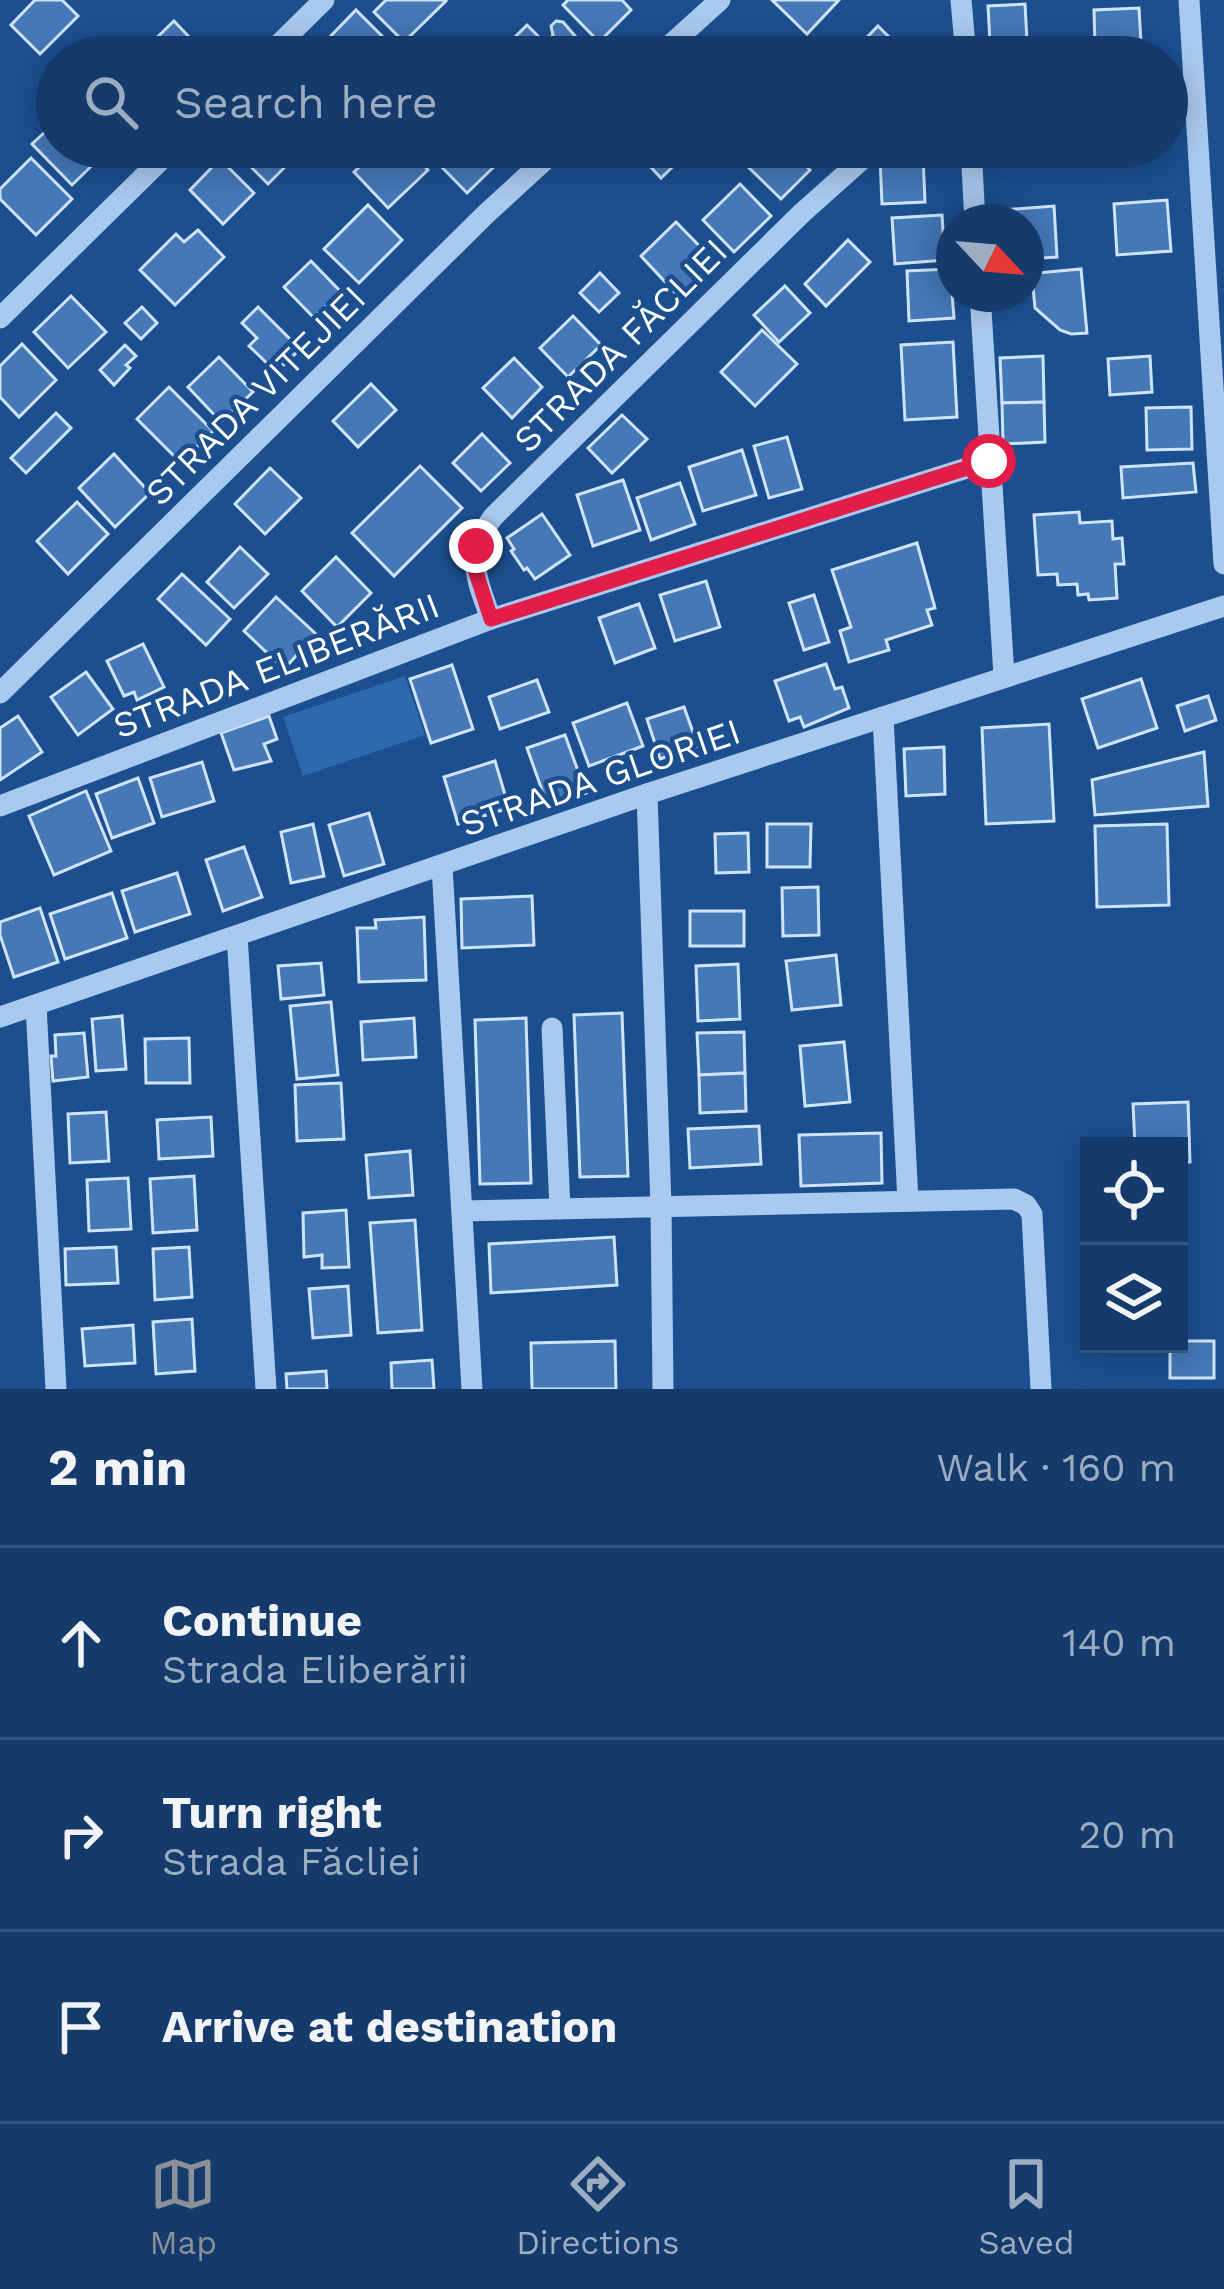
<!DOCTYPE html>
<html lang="en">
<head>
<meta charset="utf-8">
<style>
  body { margin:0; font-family:"Work Sans",sans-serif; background:#1d4271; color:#f1f3f6 }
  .controls { position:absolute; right:36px; bottom:36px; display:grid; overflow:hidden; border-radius:0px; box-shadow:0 6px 30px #0003 }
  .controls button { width:108px; height:108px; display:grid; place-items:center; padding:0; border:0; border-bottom:3px solid #33557e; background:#143b6b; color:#f1f3f6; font:60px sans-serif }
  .compass { position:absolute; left:936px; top:204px; width:108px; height:108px; border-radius:50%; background:#143b6b; box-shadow:0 6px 30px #0003; rotate:116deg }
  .stop { position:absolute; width:36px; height:36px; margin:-27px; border:9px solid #e11d48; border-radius:50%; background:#fff }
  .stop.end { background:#e11d48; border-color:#fff; box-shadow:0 3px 12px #0008 }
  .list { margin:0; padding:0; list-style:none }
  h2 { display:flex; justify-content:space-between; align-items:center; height:156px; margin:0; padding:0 48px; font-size:51px }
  h2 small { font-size:39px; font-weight:400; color:#9dadc1 }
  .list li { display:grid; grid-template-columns:78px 1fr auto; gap:36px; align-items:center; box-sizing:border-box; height:192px; padding:0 48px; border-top:3px solid #33557e }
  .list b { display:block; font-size:45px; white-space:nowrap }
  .list p { margin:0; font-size:39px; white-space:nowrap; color:#9dadc1 }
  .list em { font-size:39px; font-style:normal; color:#9dadc1 }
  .icon { flex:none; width:66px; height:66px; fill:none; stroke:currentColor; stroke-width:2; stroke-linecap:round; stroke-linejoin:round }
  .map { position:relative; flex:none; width:1224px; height:1389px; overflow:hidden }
  .search { position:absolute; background:#143b6b; box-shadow:0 6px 30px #0003; left:36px; right:36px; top:36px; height:132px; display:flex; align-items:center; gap:30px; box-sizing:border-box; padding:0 42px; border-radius:66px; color:#9dadc1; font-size:45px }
  .sheet { height:732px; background:#143b6b }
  nav { display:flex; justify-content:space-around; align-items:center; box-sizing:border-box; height:168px; border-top:3px solid #33557e; background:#143b6b; font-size:33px; color:#9dadc1 }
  nav a { display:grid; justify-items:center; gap:6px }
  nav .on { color:#8c9099 }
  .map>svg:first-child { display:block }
  .green { fill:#2e69ad }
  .building { fill:#4478b7; stroke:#cfe3fa; stroke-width:3 }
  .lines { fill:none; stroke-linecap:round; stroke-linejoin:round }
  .minor { stroke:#a9c9ee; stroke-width:21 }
  .route { stroke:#e11d48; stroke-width:15 }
  .labels { text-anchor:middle; stroke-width:9; stroke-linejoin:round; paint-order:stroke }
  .street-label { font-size:36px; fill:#fff; stroke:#1b4f8f }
</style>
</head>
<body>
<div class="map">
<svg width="1224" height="1389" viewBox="0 0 1224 1389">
  <rect width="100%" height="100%" fill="#1b4f8f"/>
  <path class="green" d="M405,676L425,735L303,776L283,717Z"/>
  <g class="building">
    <path d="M35,0H62L78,16L40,54L11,25Z"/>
    <path d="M386,0H445L446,1L404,42L374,12Z"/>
    <path d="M568,0H622L631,10L599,42L563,5Z"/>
    <path d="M772,0H839L807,34Z"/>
    <path d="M1025,4L1027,41L990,43L988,6Z"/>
    <path d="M1139,8L1141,43L1095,46L1094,10Z"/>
    <path d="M356,10L403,57H339L324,43Z"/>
    <path d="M174,21L208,57H141L139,55Z"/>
    <path d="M556,21L563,22L588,51L583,57H529L512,40L527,25L545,43L553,35L551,26Z"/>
    <path d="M878,26L909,57H848Z"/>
    <path d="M57,121V147L110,148L72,185L32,144Z"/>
    <path d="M231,147H304V148L268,184Z"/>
    <path d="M380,147H406L428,170L388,208L354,172Z"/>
    <path d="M440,147H491L502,159L467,193L431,156Z"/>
    <path d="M632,147H693L661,178Z"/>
    <path d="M760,147H788L810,170L781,199L744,163Z"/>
    <path d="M923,156L925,202L882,204L880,158Z"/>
    <path d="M31,158L72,199L36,235L0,199V189Z"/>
    <path d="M220,159L254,193L223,224L190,190Z"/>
    <path d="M740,184L771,216L734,252L703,220Z"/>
    <path d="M1167,200L1171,251L1117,255L1114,204Z"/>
    <path d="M368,205L402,240L359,283L324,249Z"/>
    <path d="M1054,206L1057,257L1026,259V222H1003L1002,210Z"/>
    <path d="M942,215L945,260L895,264L892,218Z"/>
    <path d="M676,222L717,264L681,299L641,256Z"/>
    <path d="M198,230L224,257L175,305L140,270L176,234L184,242Z"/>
    <path d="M848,240L870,262L826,306L805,284Z"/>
    <path d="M311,261L341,292L314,318L284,287Z"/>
    <path d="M950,269L954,318L909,321L907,271Z"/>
    <path d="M1081,269L1087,333L1071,334L1060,330L1035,308L1033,287H1026V274Z"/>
    <path d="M600,273L619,293L599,312L580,293Z"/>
    <path d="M785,286L810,313L779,342L754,315Z"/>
    <path d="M71,296L106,332L68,368L34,332Z"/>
    <path d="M142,307L157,323L141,339L125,323Z"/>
    <path d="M258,307L300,349L284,365L279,360L272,368L249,346L257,338L242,323Z"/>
    <path d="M573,316L601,345L568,377L540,348Z"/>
    <path d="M762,330L797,364L755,406L721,372Z"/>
    <path d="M953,342L957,417L905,420L901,345Z"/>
    <path d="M22,344L56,380L19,417L0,397V366Z"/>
    <path d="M125,345L136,356L126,365L130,368L114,385L100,370Z"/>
    <path d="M1043,356L1044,402L1002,403L1000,358Z"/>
    <path d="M1150,356L1152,392L1110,395L1108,359Z"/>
    <path d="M219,357L253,392L221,422L188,387Z"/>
    <path d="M514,358L542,387L512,418L483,388Z"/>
    <path d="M371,384L396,410L358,447L333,421Z"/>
    <path d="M169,387L213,431L181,463L137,419Z"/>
    <path d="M1044,402L1045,442L1003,444L1002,403Z"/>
    <path d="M1191,407L1192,449L1147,450L1146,408Z"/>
    <path d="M56,413L71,428L26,473L11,458Z"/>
    <path d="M622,415L647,439L612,473L588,448Z"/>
    <path d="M482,434L510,463L481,491L453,463Z"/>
    <path d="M787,437L802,489L769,498L754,446Z"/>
    <path d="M742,450L756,495L703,511L689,467Z"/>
    <path d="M114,454L150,493L115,527L79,488Z"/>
    <path d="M1193,463L1196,492L1123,498L1121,467Z"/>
    <path d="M420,466L462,508L394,576L352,533Z"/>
    <path d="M270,468L301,498L265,534L235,504Z"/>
    <path d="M623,480L640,530L593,546L577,495Z"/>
    <path d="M680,483L695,524L651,540L637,498Z"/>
    <path d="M77,502L108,534L68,574L37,541Z"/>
    <path d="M1079,512L1080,523L1112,521L1113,539L1122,538L1124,564H1115L1117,598L1089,600L1088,594L1078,595L1077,584L1058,585L1057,574L1038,575L1034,515Z"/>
    <path d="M542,514L570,555L535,579L527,568L524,570L511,551L514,549L507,538Z"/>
    <path d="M917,543L935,608L927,610L932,625L886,640L889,650L849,662L840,631L851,627L832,570Z"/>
    <path d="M240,547L268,574L234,608L207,582Z"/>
    <path d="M336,557L371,593L337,627L302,591Z"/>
    <path d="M182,574L230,619L206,645L158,599Z"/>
    <path d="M706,581L720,627L675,641L660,595Z"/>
    <path d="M814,595L829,642L804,650L789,603Z"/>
    <path d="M276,597L316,634L284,669L244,631Z"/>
    <path d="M639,604L655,648L615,663L599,618Z"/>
    <path d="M143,644L164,687L137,700L134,692L124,696L107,661Z"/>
    <path d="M826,664L835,689L842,687L849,708L804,727L800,717L789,721L775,681Z"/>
    <path d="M452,665L473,729L431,743L410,679Z"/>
    <path d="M86,672L113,709L78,735L51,697Z"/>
    <path d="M1141,679L1157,728L1098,748L1082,699Z"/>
    <path d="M537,680L549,712L500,729L489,697Z"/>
    <path d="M1208,696L1216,720L1185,731L1177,706Z"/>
    <path d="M627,703L643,746L589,766L573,723Z"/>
    <path d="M684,707L698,746L660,759L647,719Z"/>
    <path d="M18,716L42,752L0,780V728Z"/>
    <path d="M269,716L277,739L264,744L271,761L234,770L221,733Z"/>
    <path d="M1049,724L1054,821L986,824L982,728Z"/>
    <path d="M565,735L586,793L548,807L527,748Z"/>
    <path d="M944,747L945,794L906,796L904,749Z"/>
    <path d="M1204,752L1208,806L1095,815L1092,780Z"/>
    <path d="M495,761L509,808L458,824L444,777Z"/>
    <path d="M202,762L214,801L162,817L150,778Z"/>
    <path d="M138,778L154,823L112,838L96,794Z"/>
    <path d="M86,791L111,851L54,875L29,816Z"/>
    <path d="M369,813L384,864L344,876L329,825Z"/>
    <path d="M313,824L324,876L291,883L281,832Z"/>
    <path d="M767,824H811L810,867H767Z"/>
    <path d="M1167,824L1169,905L1097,907L1095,826Z"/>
    <path d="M748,833L749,872L716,873L715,834Z"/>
    <path d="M244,847L262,897L223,911L206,860Z"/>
    <path d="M177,873L190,914L135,932L122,891Z"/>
    <path d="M818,887L819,935L783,936L782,888Z"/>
    <path d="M112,893L127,938L65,959L50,914Z"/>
    <path d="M532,896L534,945L462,948L461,899Z"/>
    <path d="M40,908L58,962L14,977L0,935V922Z"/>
    <rect x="690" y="911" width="54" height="35"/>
    <path d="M424,917L426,980L359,982L357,928H376L375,920Z"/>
    <path d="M836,955L841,1005L792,1010L786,961Z"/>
    <path d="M321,963L324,995L281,999L278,966Z"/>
    <path d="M738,964L740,1019L698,1021L696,966Z"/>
    <path d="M331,1002L338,1075L297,1079L290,1006Z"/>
    <path d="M622,1013L628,1176L580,1177L574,1015Z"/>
    <path d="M122,1016L126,1069L96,1071L92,1019Z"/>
    <path d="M414,1018L416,1057L363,1060L361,1022Z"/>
    <path d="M526,1018L531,1183L480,1184L475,1020Z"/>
    <path d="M744,1032L745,1073L699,1075L697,1033Z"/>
    <path d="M84,1033L88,1077L53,1081L51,1056H56L55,1035Z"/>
    <path d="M189,1038L190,1083H146L145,1039Z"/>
    <path d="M844,1042L850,1102L805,1106L800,1046Z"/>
    <path d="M745,1073L746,1111L700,1113L699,1075Z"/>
    <path d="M341,1083L344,1139L297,1141L295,1085Z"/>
    <path d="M1188,1102L1190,1162L1179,1163V1146H1135L1133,1104Z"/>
    <path d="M106,1112L109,1161L70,1163L68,1114Z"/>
    <path d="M211,1117L213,1156L159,1159L157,1120Z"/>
    <path d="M759,1126L761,1164L690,1168L688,1129Z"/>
    <path d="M881,1133L882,1183L801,1186L799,1135Z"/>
    <path d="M410,1151L413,1195L369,1198L366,1155Z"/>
    <path d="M194,1176L197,1230L153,1233L150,1179Z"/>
    <path d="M128,1178L131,1229L89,1231L87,1180Z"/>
    <path d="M346,1210L349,1267L322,1268V1255L304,1257L303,1213Z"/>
    <path d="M415,1220L422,1330L378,1333L370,1223Z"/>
    <path d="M614,1237L617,1285L491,1293L489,1244Z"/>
    <path d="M116,1247L118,1283L66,1285L65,1249Z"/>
    <path d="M189,1247L192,1297L155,1300L153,1249Z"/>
    <path d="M348,1286L351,1335L313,1338L309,1289Z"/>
    <path d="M192,1319L195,1371L156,1374L153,1322Z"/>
    <path d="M133,1325L135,1363L85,1366L82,1329Z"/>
    <path d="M615,1341L616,1389H532L531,1343Z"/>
    <path d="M1179,1341H1214V1378H1170V1344H1179Z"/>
    <path d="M432,1360L434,1389H392L391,1363Z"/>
    <path d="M326,1371L327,1389H287L286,1374Z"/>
  </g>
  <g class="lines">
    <g class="minor">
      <path d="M961,0L966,57"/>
      <path d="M1189,0L1224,564"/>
      <path d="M266,57L324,0"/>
      <path d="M657,57L720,0"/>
      <path d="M971,147L975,222"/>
      <path d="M980,294L1004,676"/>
      <path d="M0,318L174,147"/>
      <path d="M491,619C476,577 465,556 493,517L802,213L876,147"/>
      <path d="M0,693L487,213L559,147"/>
      <path d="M883,717L908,1201"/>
      <path d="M647,794L661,1206L663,1389"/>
      <path d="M0,806L491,619L989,461"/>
      <path d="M442,866L472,1389"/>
      <path d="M237,936L266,1389"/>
      <path d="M36,1005L56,1389"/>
      <path d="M0,1017L647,794L1224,606"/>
      <path d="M552,1028L560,1209"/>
      <path d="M462,1211L1014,1199L1026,1205L1032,1214L1041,1389"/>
    </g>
  </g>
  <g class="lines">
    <path class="route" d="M476,546L474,566L491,619L989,461"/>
  </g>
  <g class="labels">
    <g class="street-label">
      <text transform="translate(620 345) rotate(-45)" y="13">STRADA FĂCLIEI</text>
      <text transform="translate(255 395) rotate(-45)" y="13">STRADA VITEJIEI</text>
      <text transform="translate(276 665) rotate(-21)" y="13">STRADA ELIBERĂRII</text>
      <text transform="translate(600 777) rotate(-19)" y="13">STRADA GLORIEI</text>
    </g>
  </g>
</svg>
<div class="controls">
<button><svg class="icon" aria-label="locate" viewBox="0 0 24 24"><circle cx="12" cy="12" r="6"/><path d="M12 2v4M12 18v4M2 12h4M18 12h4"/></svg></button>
<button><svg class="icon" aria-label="layers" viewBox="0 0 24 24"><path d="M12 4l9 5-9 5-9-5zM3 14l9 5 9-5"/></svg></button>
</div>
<svg class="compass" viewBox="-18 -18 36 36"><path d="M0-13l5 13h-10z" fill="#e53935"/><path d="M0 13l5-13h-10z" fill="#9dadc1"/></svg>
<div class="stop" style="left:989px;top:461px"></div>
<div class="stop end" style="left:476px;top:546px"></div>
<div class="search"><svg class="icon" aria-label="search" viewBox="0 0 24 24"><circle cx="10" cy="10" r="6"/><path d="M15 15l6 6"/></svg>Search here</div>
</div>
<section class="sheet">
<h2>2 min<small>Walk · 160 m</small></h2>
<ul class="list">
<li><svg class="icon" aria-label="ahead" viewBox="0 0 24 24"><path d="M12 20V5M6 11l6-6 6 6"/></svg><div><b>Continue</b><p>Strada Eliberării</p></div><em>140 m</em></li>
<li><svg class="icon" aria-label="right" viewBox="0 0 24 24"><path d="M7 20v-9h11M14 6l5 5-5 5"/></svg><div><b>Turn right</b><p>Strada Făcliei</p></div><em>20 m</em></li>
<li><svg class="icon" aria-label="arrive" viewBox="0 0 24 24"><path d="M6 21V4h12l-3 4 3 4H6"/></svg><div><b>Arrive at destination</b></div></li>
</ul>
</section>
<nav>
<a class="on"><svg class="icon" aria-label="map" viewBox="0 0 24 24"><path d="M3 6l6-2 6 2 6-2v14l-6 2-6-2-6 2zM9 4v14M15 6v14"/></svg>Map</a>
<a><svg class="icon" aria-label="directions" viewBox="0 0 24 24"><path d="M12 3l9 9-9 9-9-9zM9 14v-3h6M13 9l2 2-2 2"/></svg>Directions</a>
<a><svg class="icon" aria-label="saved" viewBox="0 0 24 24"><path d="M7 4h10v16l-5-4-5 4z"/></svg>Saved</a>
</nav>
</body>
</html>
